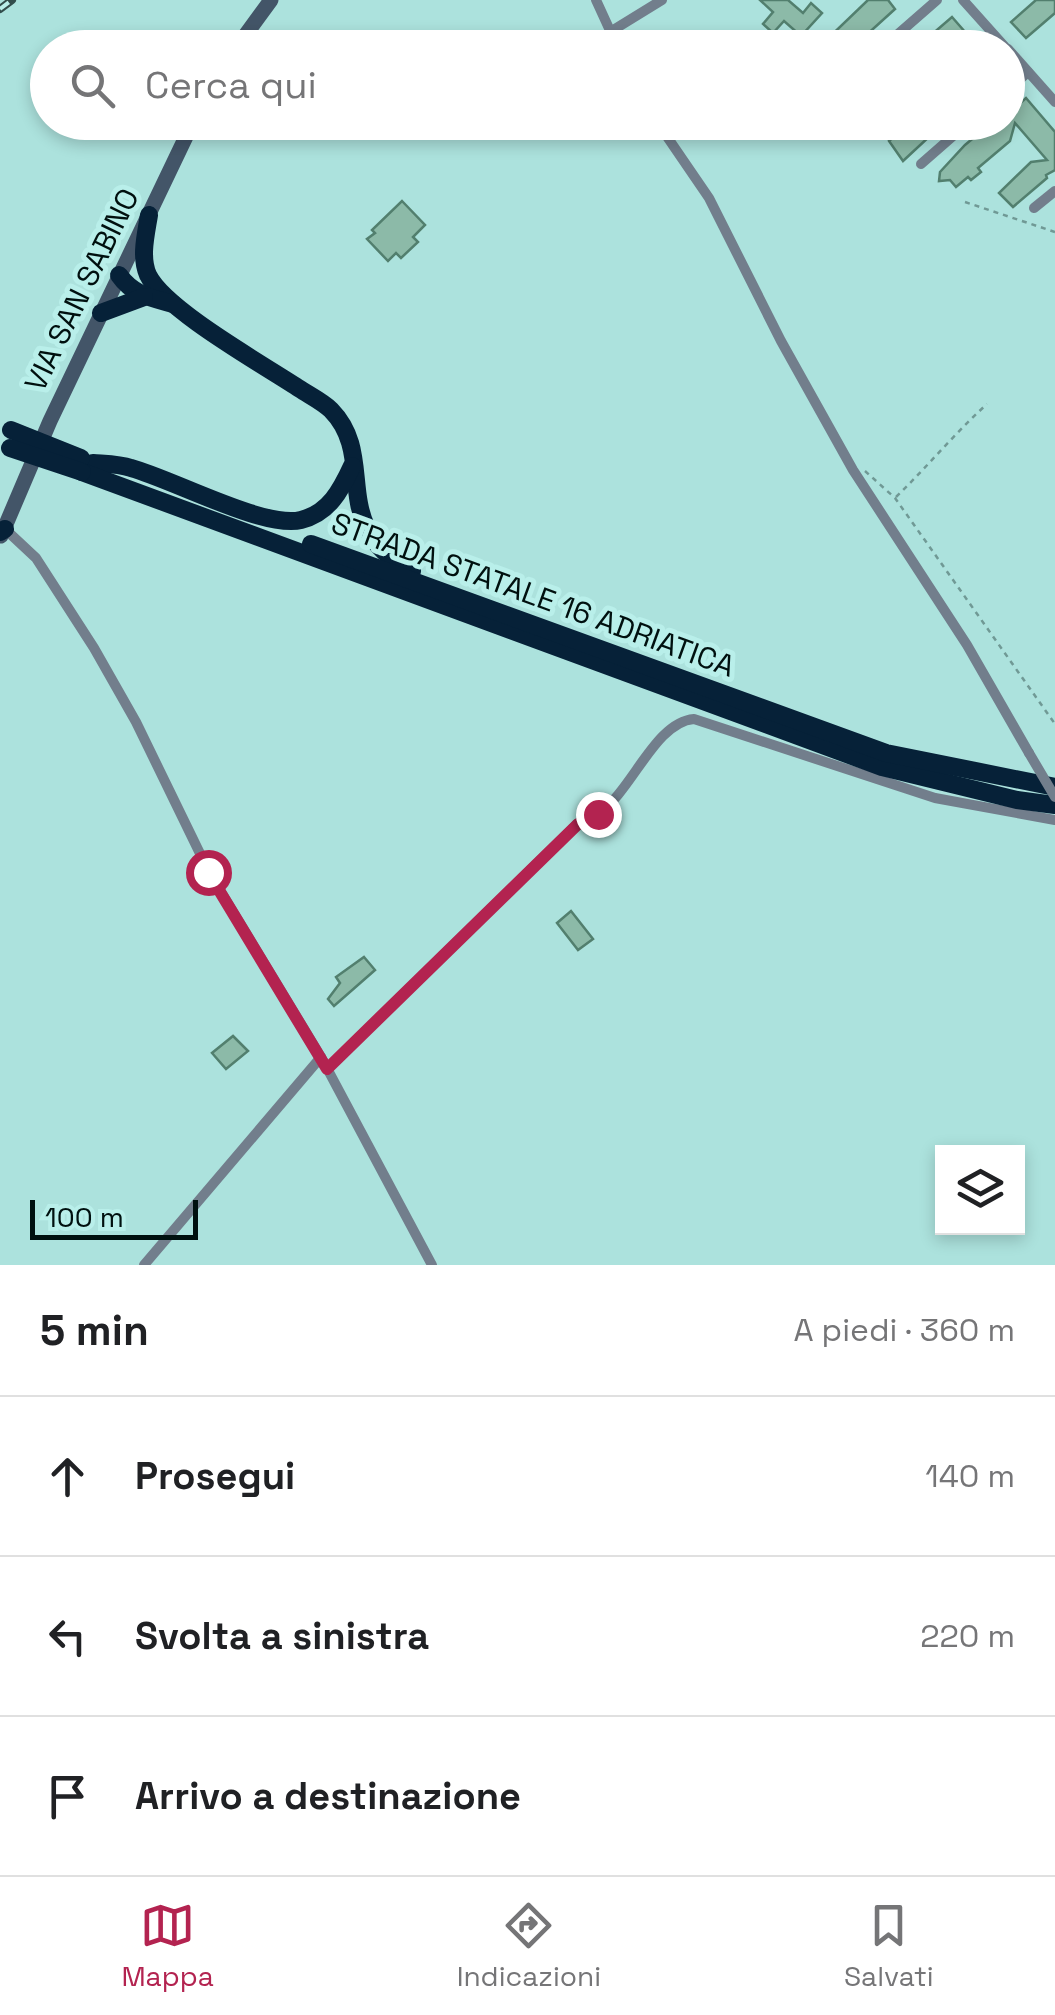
<!DOCTYPE html>
<html lang="it">
<head>
<meta charset="utf-8">
<style>
  body { margin:0; font-family:"Space Grotesk",sans-serif; background:#f2f2f2; color:#202124 }
  .controls { position:absolute; right:30px; bottom:30px; display:grid; overflow:hidden; border-radius:0px; box-shadow:0 5px 15px #0003 }
  .controls button { width:90px; height:90px; display:grid; place-items:center; padding:0; border:0; border-bottom:2px solid #e0e0e0; background:#fff; color:#202124; font:50px sans-serif }
  .scale { position:absolute; left:30px; bottom:25px; width:168px; box-sizing:border-box; padding-left:10px; border:5px solid #00100f; border-top:0; font-size:28px; line-height:35px; white-space:nowrap; color:#00100f; -webkit-text-stroke:8px #b9efea; paint-order:stroke }
  .stop { position:absolute; width:30px; height:30px; margin:-22px; border:8px solid #b32350; border-radius:50%; background:#fff }
  .stop.end { background:#b32350; border-color:#fff; box-shadow:0 2px 10px #0008 }
  .list { margin:0; padding:0; list-style:none }
  h2 { display:flex; justify-content:space-between; align-items:center; height:130px; margin:0; padding:0 40px; font-size:42px }
  h2 small { font-size:32px; font-weight:400; color:#757577 }
  .list li { display:grid; grid-template-columns:65px 1fr auto; gap:30px; align-items:center; box-sizing:border-box; height:160px; padding:0 40px; border-top:2px solid #e0e0e0 }
  .list b { display:block; font-size:38px; white-space:nowrap }
  .list em { font-size:32px; font-style:normal; color:#757577 }
  .icon { flex:none; width:55px; height:55px; fill:none; stroke:currentColor; stroke-width:2; stroke-linecap:round; stroke-linejoin:round }
  .map { position:relative; flex:none; width:1055px; height:1265px; overflow:hidden }
  .search { position:absolute; background:#fff; box-shadow:0 5px 15px #0003; left:30px; right:30px; top:30px; height:110px; display:flex; align-items:center; gap:25px; box-sizing:border-box; padding:0 35px; border-radius:55px; color:#757577; font-size:38px }
  .sheet { height:610px; background:#fff }
  nav { display:flex; justify-content:space-around; align-items:center; box-sizing:border-box; height:140px; border-top:2px solid #e0e0e0; background:#fff; font-size:28px; color:#757577 }
  nav a { display:grid; justify-items:center; gap:5px }
  nav .on { color:#b32350 }
  .map>svg:first-child { display:block }
  .building { fill:#8cbaa8; stroke:#527f6e; stroke-width:2.5 }
  .lines { fill:none; stroke-linecap:round; stroke-linejoin:round }
  .path { stroke:#709995; stroke-width:2.5; stroke-dasharray:5 5; stroke-linecap:butt }
  .street { stroke:#727e8c; stroke-width:10 }
  .secondary { stroke:#435568; stroke-width:15 }
  .highway { stroke:#062138; stroke-width:18 }
  .rail-casing { stroke:#324d4b; stroke-width:8 }
  .rail { stroke:#b9efea; stroke-width:4; stroke-dasharray:11; stroke-linecap:butt }
  .street-bridge { stroke:#727e8c; stroke-width:10 }
  .highway-bridge { stroke:#062138; stroke-width:18 }
  .route { stroke:#b32350; stroke-width:12 }
  .labels { text-anchor:middle; stroke-width:10; stroke-linejoin:round; paint-order:stroke }
  .street-label { font-size:30px; fill:#00100f; stroke:#b9efea }
</style>
</head>
<body>
<div class="map">
<svg width="1055" height="1265" viewBox="0 0 1055 1265">
  <rect width="100%" height="100%" fill="#ace2dd"/>
  <g class="building">
    <path d="M760,0H788L803,13L811,3L822,13L801,36L784,21L773,33L763,24L773,12Z"/>
    <path d="M868,0H888L895,9L852,48H818Z"/>
    <path d="M1036,0H1055V13L1026,38L1011,22Z"/>
    <path d="M952,17L979,48H916Z"/>
    <path d="M1026,98L1055,132V170L1046,175L1047,178L1013,207L999,193L1031,162L1047,160L1015,123L1010,141L978,168L981,172L971,180L968,177L956,187L950,180L939,181L940,172L965,145L989,125L1008,122V114Z"/>
    <path d="M911,122H945L903,161L889,141Z"/>
    <path d="M402,201L425,225L413,237L418,242L401,258L396,253L388,261L367,239L375,233L372,230Z"/>
    <path d="M571,911L593,939L578,950L557,923Z"/>
    <path d="M364,957L375,970L334,1006L328,999L340,983L336,977Z"/>
    <path d="M233,1036L248,1051L226,1069L212,1053Z"/>
  </g>
  <g class="lines">
    <g class="path">
      <path d="M965,202L1055,232"/>
      <path d="M865,471L895,498L1055,724"/>
      <path d="M896,497C928,466 954,434 987,404"/>
    </g>
    <g class="street">
      <path d="M596,0L618,48"/>
      <path d="M963,0L1006,48"/>
      <path d="M610,32L662,0"/>
      <path d="M882,48L937,0"/>
      <path d="M1008,49L1055,102"/>
      <path d="M1008,90L1028,72"/>
      <path d="M657,122L709,198L781,341L853,470L967,645L1029,753"/>
      <path d="M921,164L969,122"/>
      <path d="M1034,208L1055,191"/>
      <path d="M5,529L36,558L94,648L136,722L209,872L321,1057L432,1265"/>
      <path d="M327,1069L577,824C585,821 593,818 599,813C632,791 655,722 694,719L935,798L1055,820"/>
      <path d="M144,1265L321,1057"/>
    </g>
    <g class="secondary">
      <path d="M236,48L271,0"/>
      <path d="M1,536L50,421L193,122"/>
    </g>
    <g class="highway">
      <path d="M149,215C146,234 140,257 148,275C165,310 264,365 300,389C309,395 323,402 331,410C379,459 326,526 412,571"/>
      <path d="M119,275C133,295 151,298 173,304"/>
      <path d="M101,313L144,297"/>
      <path d="M93,463C105,464 119,464 131,468C172,479 264,529 301,520C329,513 341,490 352,466"/>
      <path d="M82,472L882,767L1017,800L1055,805"/>
      <path d="M0,532L5,529"/>
      <path d="M311,544L886,753L1055,787"/>
    </g>
    <g class="rail-casing">
      <path id="rail" d="M0,9L12,0"/>
    </g>
    <use href="#rail" class="rail"/>
    <path class="street-bridge" d="M1029,753L1055,797"/>
    <g class="highway-bridge">
      <path d="M11,430L81,458"/>
      <path d="M10,448L82,472"/>
    </g>
  </g>
  <g class="lines">
    <path class="route" d="M208,872L327,1069L578,824L598,814"/>
  </g>
  <g class="labels">
    <g class="street-label">
      <text transform="translate(82 290) rotate(-64)" y="10">VIA SAN SABINO</text>
      <text transform="translate(533 595) rotate(20)" y="10">STRADA STATALE 16 ADRIATICA</text>
    </g>
  </g>
</svg>
<div class="controls">
<button><svg class="icon" aria-label="layers" viewBox="0 0 24 24"><path d="M12 4l9 5-9 5-9-5zM3 14l9 5 9-5"/></svg></button>
</div>
<div class="scale">100 m</div>
<div class="stop" style="left:208px;top:872px"></div>
<div class="stop end" style="left:598px;top:814px"></div>
<div class="search"><svg class="icon" aria-label="search" viewBox="0 0 24 24"><circle cx="10" cy="10" r="6"/><path d="M15 15l6 6"/></svg>Cerca qui</div>
</div>
<section class="sheet">
<h2>5 min<small>A piedi · 360 m</small></h2>
<ul class="list">
<li><svg class="icon" aria-label="ahead" viewBox="0 0 24 24"><path d="M12 20V5M6 11l6-6 6 6"/></svg><div><b>Prosegui</b></div><em>140 m</em></li>
<li><svg class="icon" aria-label="left" viewBox="0 0 24 24"><path d="M17 20v-9H6M10 6l-5 5 5 5"/></svg><div><b>Svolta a sinistra</b></div><em>220 m</em></li>
<li><svg class="icon" aria-label="arrive" viewBox="0 0 24 24"><path d="M6 21V4h12l-3 4 3 4H6"/></svg><div><b>Arrivo a destinazione</b></div></li>
</ul>
</section>
<nav>
<a class="on"><svg class="icon" aria-label="map" viewBox="0 0 24 24"><path d="M3 6l6-2 6 2 6-2v14l-6 2-6-2-6 2zM9 4v14M15 6v14"/></svg>Mappa</a>
<a><svg class="icon" aria-label="directions" viewBox="0 0 24 24"><path d="M12 3l9 9-9 9-9-9zM9 14v-3h6M13 9l2 2-2 2"/></svg>Indicazioni</a>
<a><svg class="icon" aria-label="saved" viewBox="0 0 24 24"><path d="M7 4h10v16l-5-4-5 4z"/></svg>Salvati</a>
</nav>
</body>
</html>
